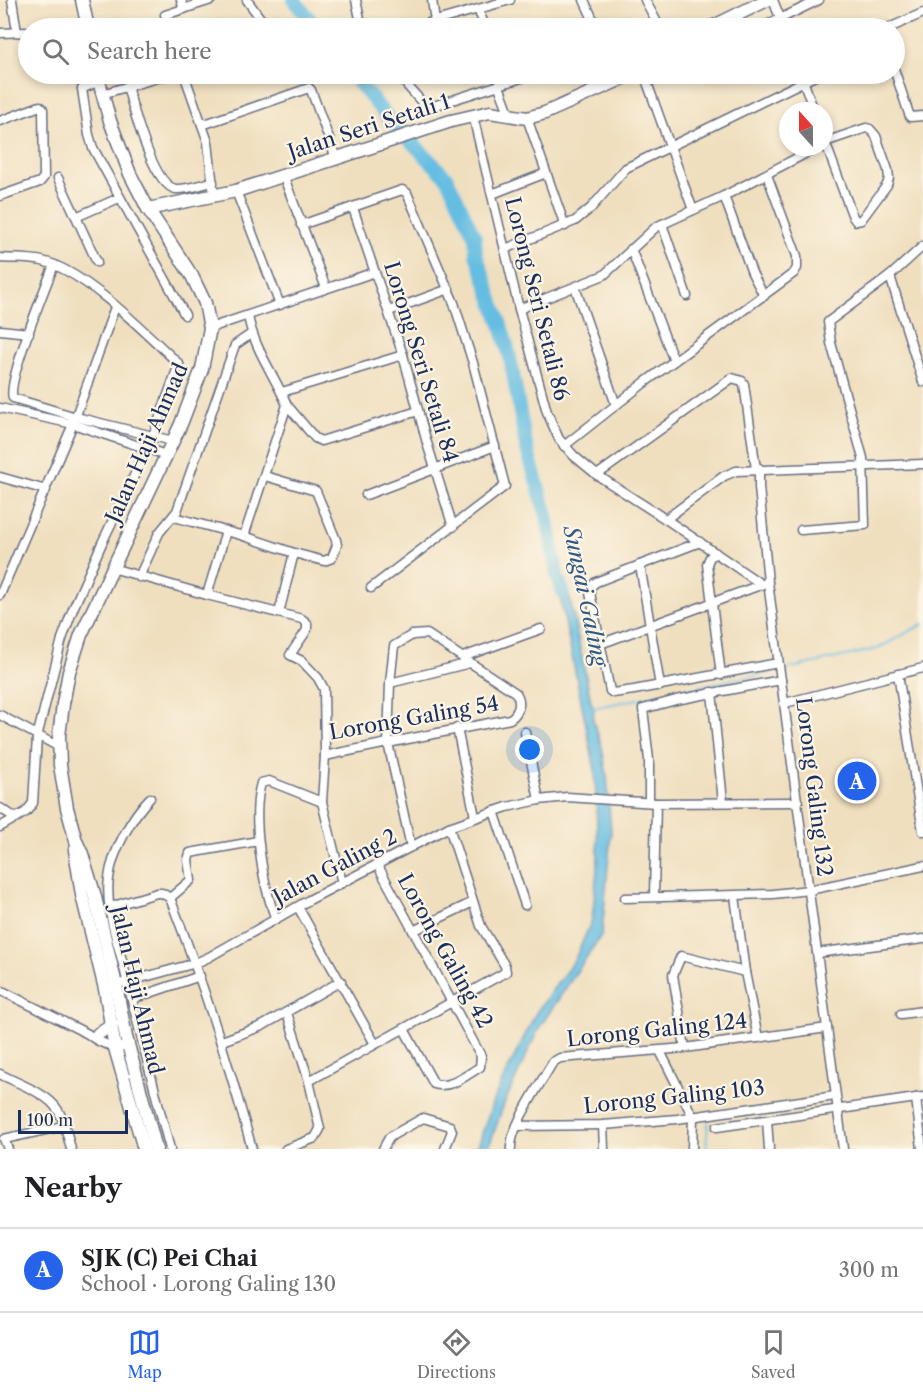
<!DOCTYPE html>
<html lang="en">
<head>
<meta charset="utf-8">
<style>
  body { margin:0; font-family:"Libre Caslon Text",serif; background:#f2f2f2; color:#202124 }
  .compass { position:absolute; left:779px; top:102px; width:54px; height:54px; border-radius:50%; background:#fff; box-shadow:0 3px 9px #0003; rotate:339deg }
  .scale { position:absolute; left:18px; bottom:15px; width:110px; box-sizing:border-box; padding-left:6px; border:3px solid #1b2f5e; border-top:0; font-size:16px; line-height:21px; white-space:nowrap; color:#1b2f5e; -webkit-text-stroke:4px #fcf5e5; paint-order:stroke }
  .you { position:absolute; left:530px; top:750px; width:21px; height:21px; margin:-15px; border:4px solid #fff; border-radius:50%; background:#1a73e8; box-shadow:0 0 0 9px #1a73e833 }
  .badge { display:grid; place-items:center; width:39px; height:39px; border-radius:50%; background:#2563eb; color:#fff; font-size:20px; font-weight:700 }
  .pin { position:absolute; translate:-50% -50%; border:3px solid #fff; box-shadow:0 2px 6px #0006 }
  .list { margin:0; padding:0; list-style:none }
  h2 { display:flex; justify-content:space-between; align-items:center; height:78px; margin:0; padding:0 24px; font-size:26px }
  h2 small { font-size:20px; font-weight:400; color:#757577 }
  .list li { display:grid; grid-template-columns:39px 1fr auto; gap:18px; align-items:center; box-sizing:border-box; height:84px; padding:0 24px; border-top:2px solid #e0e0e0 }
  .list b { display:block; font-size:22px; white-space:nowrap }
  .list p { margin:0; font-size:20px; white-space:nowrap; color:#757577 }
  .list em { font-size:20px; font-style:normal; color:#757577 }
  .icon { flex:none; width:33px; height:33px; fill:none; stroke:currentColor; stroke-width:2; stroke-linecap:round; stroke-linejoin:round }
  .map { position:relative; flex:none; width:923px; height:1149px; overflow:hidden }
  .search { position:absolute; background:#fff; box-shadow:0 3px 9px #0003; left:18px; right:18px; top:18px; height:66px; display:flex; align-items:center; gap:15px; box-sizing:border-box; padding:0 21px; border-radius:33px; color:#757577; font-size:22px }
  .sheet { height:162px; background:#fff }
  nav { display:flex; justify-content:space-around; align-items:center; box-sizing:border-box; height:84px; border-top:2px solid #e0e0e0; background:#fff; font-size:16px; color:#757577 }
  nav a { display:grid; justify-items:center; gap:3px }
  nav .on { color:#2563eb }
  .map>svg:first-child { display:block }
  .water { fill:#65bde2; stroke:#4076a0; stroke-width:1.5 }
  .lines { fill:none; stroke-linecap:round; stroke-linejoin:round }
  .stream { stroke:#65bde2; stroke-width:2 }
  .river { stroke:#65bde2; stroke-width:14 }
  .street-casing { stroke:#666d80; stroke-width:11 }
  .secondary-casing { stroke:#666d80; stroke-width:15 }
  .street { stroke:#fff; stroke-width:8 }
  .secondary { stroke:#fff; stroke-width:12 }
  .labels { text-anchor:middle; stroke-width:4.5; stroke-linejoin:round; paint-order:stroke }
  .street-label { font-size:21px; fill:#1b2f5e; stroke:#fcf5e5 }
  .water-label { font-size:22px; font-style:italic; fill:#315a86; stroke:#fcf5e5 }
</style>
</head>
<body>
<div class="map">
<svg width="923" height="1149" viewBox="0 0 923 1149">
  <rect width="100%" height="100%" fill="#fcf5e5"/>
  <filter id="ink" filterUnits="userSpaceOnUse"><feTurbulence type="fractalNoise" baseFrequency=".0167" numOctaves="2"/><feDisplacementMap in="SourceGraphic" scale="12" xChannelSelector="R" yChannelSelector="G"/><feConvolveMatrix kernelMatrix="1 2 1 2 8 2 1 2 1" color-interpolation-filters="sRGB"/></filter>
  <filter id="wash" filterUnits="userSpaceOnUse"><feTurbulence type="fractalNoise" baseFrequency=".008" numOctaves="4" result="noise"/><feDisplacementMap in="SourceGraphic" scale="24" xChannelSelector="R" yChannelSelector="G"/><feGaussianBlur stdDeviation="1.35" result="paint"/><feColorMatrix in="noise" values="0 0 0 0 0 0 0 0 0 0 0 0 0 0 0 0 0 1.4 0 .05"/><feComposite in="paint" operator="in"/></filter>
  <g filter="url(#wash)">
    <rect width="100%" height="100%" fill="#f0dfbf"/>
    <path class="water" d="M557,575L570,599L591,702L594,708L593,720L602,747L607,776L611,832L602,934L539,1028L504,1104L488,1149H477L494,1098L536,1013L575,959L592,920L598,860L595,770L560,597Z"/>
    <g class="lines">
      <g class="stream">
        <path d="M787,669L877,649L923,624"/>
        <path d="M593,708L772,672"/>
        <path d="M706,1149L708,1122"/>
      </g>
      <g class="river">
        <path d="M294,0L317,28"/>
        <path d="M352,74L387,117L447,178L475,237L476,254L501,325L510,357L526,446L547,516L557,575L563,592"/>
      </g>
    </g>
  </g>
  <g filter="url(#ink)">
    <g class="lines">
      <g class="street-casing">
        <g id="street">
          <path d="M12,0L17,32"/>
          <path d="M181,0L184,9"/>
          <path d="M247,0L265,25L264,28"/>
          <path d="M356,0L362,28"/>
          <path d="M432,0L435,22"/>
          <path d="M584,0L597,28"/>
          <path d="M645,0L660,28"/>
          <path d="M773,0L784,28"/>
          <path d="M478,10L486,28"/>
          <path d="M165,15L211,0"/>
          <path d="M411,28L510,0"/>
          <path d="M761,28L819,0"/>
          <path d="M889,28L923,13"/>
          <path d="M0,33L28,32"/>
          <path d="M894,69L910,117L923,116"/>
          <path d="M184,74L208,142L214,196"/>
          <path d="M397,74L427,108L534,74"/>
          <path d="M644,74L693,210"/>
          <path d="M801,74L814,111"/>
          <path d="M99,81L82,89L89,135L93,148L185,315"/>
          <path d="M127,86C133,107 153,186 176,189C187,190 202,184 213,182"/>
          <path d="M499,86L509,113"/>
          <path d="M102,94L171,74"/>
          <path d="M473,116L519,309L547,412L559,439L574,456L597,475L670,522L761,584"/>
          <path d="M527,118L565,226"/>
          <path d="M0,121L40,106L43,109L44,177L40,182L0,196"/>
          <path d="M202,125L309,88L311,90L336,158"/>
          <path d="M824,139L825,142L853,217L856,221L861,220L887,185L889,178L888,170L876,136L870,129L866,128L825,142L824,143"/>
          <path d="M283,175L326,288"/>
          <path d="M58,178L97,262"/>
          <path d="M236,191L280,305"/>
          <path d="M492,194L546,173"/>
          <path d="M724,196L752,273L764,296"/>
          <path d="M353,208L403,355L427,443L453,527"/>
          <path d="M76,217L119,198"/>
          <path d="M662,224L687,296"/>
          <path d="M301,225L402,190L407,193L454,303L473,363L505,486L371,588"/>
          <path d="M505,249L575,221L591,208L626,168L819,74"/>
          <path d="M631,249L674,361"/>
          <path d="M0,258C14,259 29,258 42,261C84,270 147,334 179,364L153,436L102,543L73,609L62,639L37,737L33,803L26,812L0,827"/>
          <path d="M54,265C46,286 6,383 13,398L76,417L173,441"/>
          <path d="M890,276L923,382"/>
          <path d="M575,287L616,405"/>
          <path d="M519,309L604,275L656,227L724,196L818,147"/>
          <path d="M389,311L449,289"/>
          <path d="M210,328L375,272"/>
          <path d="M0,330L29,333"/>
          <path d="M282,392L403,355"/>
          <path d="M287,405L315,438L321,441L418,411"/>
          <path d="M0,408L73,424L166,455"/>
          <path d="M564,446L644,383L794,273L797,268V256L767,175"/>
          <path d="M759,468V487L768,582L843,1149"/>
          <path d="M597,475L732,378L742,381L744,384L756,469"/>
          <path d="M0,477L46,490"/>
          <path d="M366,495L495,446"/>
          <path d="M174,517L244,536L294,553L324,561L332,558L337,545L336,540L316,491L265,476"/>
          <path d="M666,519L724,476L736,471L923,464"/>
          <path d="M801,530L865,525L863,458L831,343L828,322L890,276L923,246"/>
          <path d="M244,536L287,405C274,374 254,349 248,316"/>
          <path d="M700,542L596,582L589,588L610,691L613,693L634,690L778,663"/>
          <path d="M716,553L710,557L707,564L721,675"/>
          <path d="M640,565L660,686"/>
          <path d="M112,568L207,595L302,619L307,623V630L290,655L302,661L318,678L324,689L325,756L322,802L342,883"/>
          <path d="M139,577L159,533L177,511L235,345L251,334"/>
          <path d="M0,595L73,424L115,307"/>
          <path d="M207,595L226,531"/>
          <path d="M279,613L294,553"/>
          <path d="M600,644L763,584"/>
          <path d="M463,657L541,629"/>
          <path d="M898,674L923,831"/>
          <path d="M390,683L470,663"/>
          <path d="M712,692L723,802"/>
          <path d="M785,703L923,668"/>
          <path d="M0,715L59,747"/>
          <path d="M457,728L475,817"/>
          <path d="M525,732L539,800"/>
          <path d="M325,756C386,743 448,731 510,719C519,713 522,702 516,693L427,634L412,635L394,646L390,683L388,743L411,847"/>
          <path d="M150,798C132,816 112,852 109,878C105,907 117,940 124,968C139,1028 154,1089 170,1149"/>
          <path d="M649,802V760L643,709L676,700L781,680"/>
          <path d="M0,808L16,818"/>
          <path d="M494,811L525,905"/>
          <path d="M377,864L481,1056L480,1067C466,1075 451,1089 434,1084L404,1029"/>
          <path d="M654,896L656,803"/>
          <path d="M735,896L745,972L758,1038"/>
          <path d="M170,898L191,880L188,860L190,853L258,841"/>
          <path d="M625,898L773,894L809,890L923,866"/>
          <path d="M110,907L157,893H162L170,898C202,980 229,1064 252,1149"/>
          <path d="M298,907L375,1044"/>
          <path d="M276,919C263,887 251,817 261,783L269,781L322,802"/>
          <path d="M413,931L473,902"/>
          <path d="M817,953L923,939"/>
          <path d="M112,986L196,963L209,957L309,900L449,827L507,807L539,800L567,797L656,803L798,802"/>
          <path d="M0,990L88,1034C100,1044 114,1048 129,1047"/>
          <path d="M132,999L200,976"/>
          <path d="M901,1014L923,1011"/>
          <path d="M222,1041L262,1026L341,981"/>
          <path d="M685,1048L673,975L681,956L745,972"/>
          <path d="M660,1051L693,1117L692,1149"/>
          <path d="M0,1074C17,1083 41,1091 54,1105C64,1116 67,1135 71,1149"/>
          <path d="M309,1081L506,972L505,966L481,926L449,827"/>
          <path d="M916,1098L922,1149"/>
          <path d="M767,1120L769,1149"/>
          <path d="M603,1125L604,1149"/>
          <path d="M517,1126L603,1125L677,1119L835,1096"/>
          <path d="M717,1127L923,1097"/>
          <path d="M8,1149L4,1139L64,1126"/>
          <path d="M286,1149L315,1138L320,1129L309,1081L287,1013"/>
          <path d="M383,1149L389,1138L393,1135L423,1118L450,1126L452,1131L445,1149"/>
          <path d="M511,1149C509,1129 542,1081 553,1062L560,1058L685,1048L827,1028"/>
        </g>
      </g>
      <g class="secondary-casing">
        <g id="secondary">
          <path d="M82,0L88,28"/>
          <path d="M710,28L767,0"/>
          <path d="M97,74L110,121L130,174L148,209L192,276L205,303L210,328L202,369L181,424L81,635L69,672L63,704L59,736L60,765L67,808L76,841L82,854L94,893L116,985L126,1037L156,1149"/>
          <path d="M148,209L236,191L451,121L490,112L527,118L545,113L633,74"/>
          <path d="M75,850L82,895L105,989L115,1048L144,1149"/>
          <path d="M98,1034L112,1024"/>
        </g>
      </g>
      <use href="#street" class="street"/>
      <use href="#secondary" class="secondary"/>
    </g>
  </g>
  <g class="labels">
    <g class="street-label">
      <text transform="translate(369 127) rotate(-18)" y="7">Jalan Seri Setali 1</text>
      <text transform="translate(537 299) rotate(76)" y="7">Lorong Seri Setali 86</text>
      <text transform="translate(421 362) rotate(73)" y="7">Lorong Seri Setali 84</text>
      <text transform="translate(147 443) rotate(-66)" y="7">Jalan Haji Ahmad</text>
      <text transform="translate(414 718) rotate(-10)" y="7">Lorong Galing 54</text>
      <text transform="translate(814 787) rotate(83)" y="7">Lorong Galing 132</text>
      <text transform="translate(335 867) rotate(-28)" y="7">Jalan Galing 2</text>
      <text transform="translate(445 951) rotate(61)" y="7">Lorong Galing 42</text>
      <text transform="translate(137 990) rotate(77)" y="7">Jalan Haji Ahmad</text>
      <text transform="translate(657 1030) rotate(-6)" y="7">Lorong Galing 124</text>
      <text transform="translate(674 1097) rotate(-6)" y="7">Lorong Galing 103</text>
    </g>
    <g class="water-label">
      <text transform="translate(586 596) rotate(78)" y="8">Sungai Galing</text>
    </g>
  </g>
</svg>
<svg class="compass" viewBox="-18 -18 36 36"><path d="M0-13l5 13h-10z" fill="#e53935"/><path d="M0 13l5-13h-10z" fill="#757577"/></svg>
<div class="scale">100 m</div>
<div class="you"></div>
<div class="pin badge" style="left:857px;top:781px">A</div>
<div class="search"><svg class="icon" aria-label="search" viewBox="0 0 24 24"><circle cx="10" cy="10" r="6"/><path d="M15 15l6 6"/></svg>Search here</div>
</div>
<section class="sheet">
<h2>Nearby<small></small></h2>
<ul class="list">
<li><span class="badge">A</span><div><b>SJK (C) Pei Chai</b><p>School · Lorong Galing 130</p></div><em>300 m</em></li>
</ul>
</section>
<nav>
<a class="on"><svg class="icon" aria-label="map" viewBox="0 0 24 24"><path d="M3 6l6-2 6 2 6-2v14l-6 2-6-2-6 2zM9 4v14M15 6v14"/></svg>Map</a>
<a><svg class="icon" aria-label="directions" viewBox="0 0 24 24"><path d="M12 3l9 9-9 9-9-9zM9 14v-3h6M13 9l2 2-2 2"/></svg>Directions</a>
<a><svg class="icon" aria-label="saved" viewBox="0 0 24 24"><path d="M7 4h10v16l-5-4-5 4z"/></svg>Saved</a>
</nav>
</body>
</html>
